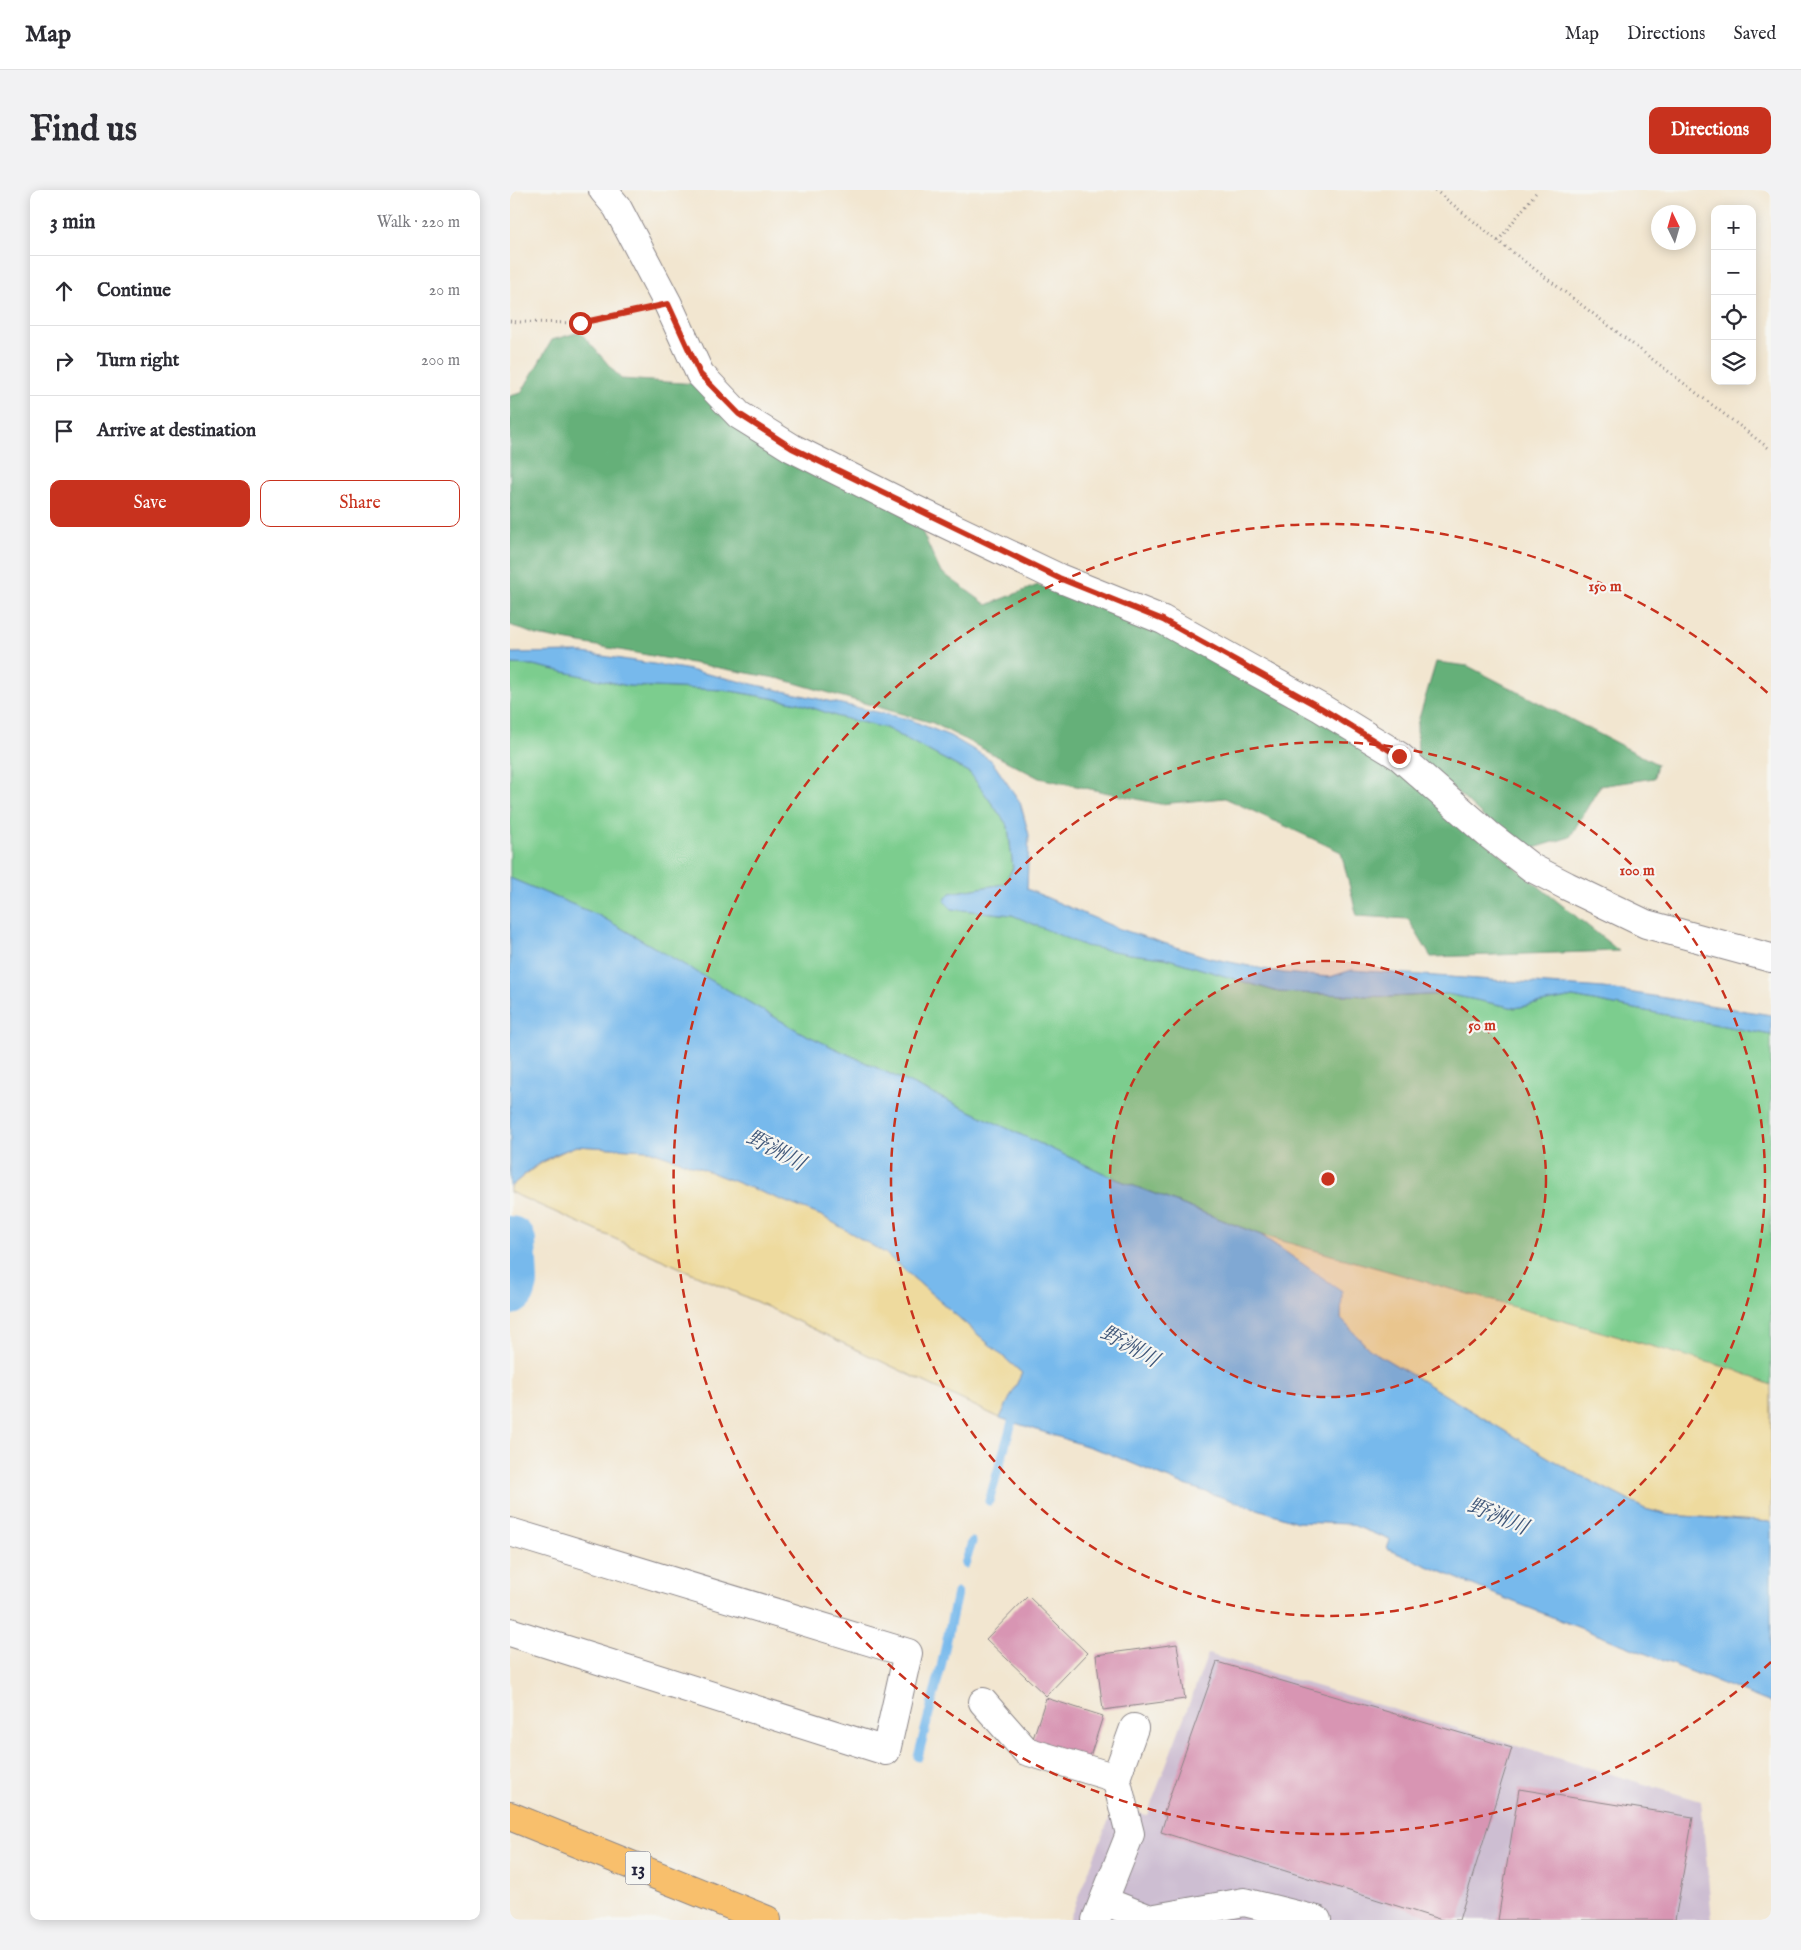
<!DOCTYPE html>
<html lang="en">
<head>
<meta charset="utf-8">
<style>
  body { margin:0; font-family:"IM FELL English","Noto Serif JP",serif; background:#f2f2f3; color:#2b2b33 }
  .controls { position:absolute; right:15px; top:15px; display:grid; overflow:hidden; border-radius:10px; box-shadow:0 2px 12px #0003 }
  .controls button { width:45px; height:45px; display:grid; place-items:center; padding:0; border:0; border-bottom:1px solid #e1e1e2; background:#fff; color:#2b2b33; font:25px sans-serif }
  .compass { position:absolute; left:1141px; top:15px; width:45px; height:45px; border-radius:50%; background:#fff; box-shadow:0 2px 12px #0003; rotate:355deg }
  .stop { position:absolute; width:15px; height:15px; margin:-11px; border:4px solid #c8321e; border-radius:50%; background:#fff }
  .stop.end { background:#c8321e; border-color:#fff; box-shadow:0 1px 5px #0008 }
  .list { margin:0; padding:0; list-style:none }
  h2 { display:flex; justify-content:space-between; align-items:center; height:65px; margin:0; padding:0 20px; font-size:21px }
  h2 small { font-size:16px; font-weight:400; color:#7c7c81 }
  .list li { display:grid; grid-template-columns:32px 1fr auto; gap:15px; align-items:center; box-sizing:border-box; height:70px; padding:0 20px; border-top:1px solid #e1e1e2 }
  .list b { display:block; font-size:19px; white-space:nowrap }
  .list em { font-size:16px; font-style:normal; color:#7c7c81 }
  .actions { display:flex; gap:10px; padding:15px 20px }
  .actions a { flex:1; padding:11px 0; border:1px solid #c8321e; border-radius:10px; text-align:center; font-size:18px; color:#c8321e }
  .actions .main { background:#c8321e; color:#fff }
  .icon { flex:none; width:28px; height:28px; fill:none; stroke:currentColor; stroke-width:2; stroke-linecap:round; stroke-linejoin:round }
  .map { position:relative; flex:none; width:1261px; height:1730px; overflow:hidden; border-radius:10px }
  header { display:flex; align-items:center; gap:30px; box-sizing:border-box; height:70px; padding:0 25px; background:#fff; border-bottom:1px solid #e1e1e2 }
  header strong { font-size:24px }
  nav { display:flex; gap:28px; margin-inline-start:auto; font-size:18px }
  .intro { display:flex; align-items:center; justify-content:space-between; box-sizing:border-box; height:120px; padding:0 30px }
  h1 { margin:0; font-size:35px }
  .button { padding:12px 22px; border-radius:10px; background:#c8321e; color:#fff; font-size:18px; font-weight:700 }
  main { display:flex; gap:30px; padding:0 30px }
  aside { flex:1; background:#fff; border-radius:10px; box-shadow:0 2px 12px #0003 }
  .map>svg:first-child { display:block }
  .industrial { fill:#cdbed2 }
  .green { fill:#7ccd8e; stroke:#4f7864 }
  .forest { fill:#65b079; stroke:#44695a }
  .sand { fill:#eeda9e; stroke:#887e6c }
  .water { fill:#77b9ec; stroke:#4c6e94 }
  .lines { fill:none; stroke-linecap:round; stroke-linejoin:round }
  .stream { stroke:#77b9ec; stroke-width:9 }
  .river { stroke:#77b9ec; stroke-width:52 }
  .building { fill:#d895b3 }
  .minor-casing { stroke:#8a8486; stroke-width:30 }
  .major-casing { stroke:#8a8486; stroke-width:30 }
  .path { stroke:#8a8486; stroke-width:3; stroke-dasharray:1 4; stroke-linecap:butt }
  .minor { stroke:#fff; stroke-width:28 }
  .major { stroke:#f8bf6c; stroke-width:28 }
  .route { stroke:#c8321e; stroke-width:6 }
  .ring { fill:none; stroke:#c8321e; stroke-width:2.5; stroke-dasharray:9 6 }
  .labels { text-anchor:middle; stroke-width:4.5; stroke-linejoin:round; paint-order:stroke }
  .shield { fill:#f6f6f2; stroke:#626272; stroke-width:1 }
  .shield-label { font-size:19px; font-weight:bold; fill:#22223b }
  .water-label { font-size:21px; font-style:italic; fill:#405779; stroke:#f6f6f2 }
  .centre { fill:#c8321e; stroke:#f6f6f2; stroke-width:2.5 }
  .ring-label { font-size:15px; text-anchor:middle; font-weight:bold; fill:#c8321e; stroke:#f6f6f2; stroke-width:4.5; stroke-linejoin:round; paint-order:stroke }
</style>
</head>
<body>
<header>
<strong>Map</strong>
<nav><a>Map</a><a>Directions</a><a>Saved</a></nav>
</header>
<div class="intro"><h1>Find us</h1><a class="button">Directions</a></div>
<main>
<aside>
<h2>3 min<small>Walk · 220 m</small></h2>
<ul class="list">
<li><svg class="icon" aria-label="ahead" viewBox="0 0 24 24"><path d="M12 20V5M6 11l6-6 6 6"/></svg><div><b>Continue</b></div><em>20 m</em></li>
<li><svg class="icon" aria-label="right" viewBox="0 0 24 24"><path d="M7 20v-9h11M14 6l5 5-5 5"/></svg><div><b>Turn right</b></div><em>200 m</em></li>
<li><svg class="icon" aria-label="arrive" viewBox="0 0 24 24"><path d="M6 21V4h12l-3 4 3 4H6"/></svg><div><b>Arrive at destination</b></div></li>
</ul>
<div class="actions"><a class="main">Save</a><a>Share</a></div>
</aside>
<div class="map">
<svg width="1261" height="1730" viewBox="0 0 1261 1730">
  <rect width="100%" height="100%" fill="#f6f6f2"/>
  <filter id="ink" filterUnits="userSpaceOnUse"><feTurbulence type="fractalNoise" baseFrequency=".02" numOctaves="2"/><feDisplacementMap in="SourceGraphic" scale="10" xChannelSelector="R" yChannelSelector="G"/><feConvolveMatrix kernelMatrix="1 2 1 2 8 2 1 2 1" color-interpolation-filters="sRGB"/></filter>
  <filter id="wash" filterUnits="userSpaceOnUse"><feTurbulence type="fractalNoise" baseFrequency=".0096" numOctaves="4" result="noise"/><feDisplacementMap in="SourceGraphic" scale="20" xChannelSelector="R" yChannelSelector="G"/><feGaussianBlur stdDeviation="1.12" result="paint"/><feColorMatrix in="noise" values="0 0 0 0 0 0 0 0 0 0 0 0 0 0 0 0 0 1.4 0 .05"/><feComposite in="paint" operator="in"/></filter>
  <g filter="url(#wash)">
    <rect width="100%" height="100%" fill="#f2e6d0"/>
    <path class="industrial" d="M698,1464L1191,1611L1202,1730H559L604,1617L637,1625Z"/>
    <path class="green" d="M0,474L23,475L118,496L215,500L289,513L329,527L376,538L460,583L498,636L503,678L494,694L440,703L442,719L502,725L620,764L655,768L768,802L880,807L937,804L1005,818L1063,807L1261,845V1195L1225,1180L751,1045L606,989L292,843L90,726L0,688Z"/>
    <g class="forest">
      <path d="M70,142L111,189L188,194L406,328L430,381L477,415L528,395L640,431L884,574L1017,687L1109,761L921,767L898,729L847,726L831,662L715,608L650,614L529,588L423,533L271,489L26,445L0,435V206L11,203L42,150Z"/>
      <path d="M926,472L958,476L1147,574L1144,588L1090,596L1060,647L1011,662L908,566L907,535Z"/>
    </g>
    <g class="sand">
      <path d="M66,956L139,960L185,976L312,1026L375,1063L512,1183L490,1228L247,1112L0,1002V997C24,977 37,968 66,956Z"/>
      <path d="M751,1045L1225,1180L1261,1195V1332L1158,1325L1135,1319L1056,1278L859,1159L831,1129V1101Z"/>
    </g>
    <g class="water">
      <path d="M67,462L175,479L398,529L440,546L481,570L510,612L519,645L517,699L607,738L700,768L773,783L820,787L842,780L1093,798L1261,825V845L1063,807L1005,818L937,804L880,807L768,802L655,768L620,764L575,756L502,725L442,719L434,711L440,703L494,694L503,678L498,636L460,583L376,538L329,527L289,513L215,500L118,496L23,475L0,474V463Z"/>
      <path d="M0,688L90,726L292,843L606,989L751,1045L832,1101L831,1129L859,1159L1056,1278L1135,1319L1158,1325L1261,1332V1513L994,1408L877,1359L880,1350L840,1334L787,1332L669,1293L595,1262L490,1228L512,1183L375,1063L312,1026L185,976L139,960L66,956L44,965L25,976L0,997Z"/>
    </g>
    <g class="lines">
      <g class="stream">
        <path d="M479,1311L505,1222"/>
        <path d="M455,1374L462,1352"/>
        <path d="M408,1567L431,1477L447,1403"/>
      </g>
      <path class="river" d="M0,1052L2,1092L0,1099"/>
    </g>
    <g id="blocks">
      <g class="building">
        <path d="M518,1406L577,1463L536,1506L476,1449Z"/>
        <path d="M667,1454L675,1509L593,1520L586,1465Z"/>
        <path d="M707,1472L1002,1558L949,1730H932L651,1642L656,1626L653,1625Z"/>
        <path d="M536,1508L593,1526L577,1576L520,1558Z"/>
        <path d="M1009,1599L1183,1627L1165,1730H988Z"/>
      </g>
    </g>
  </g>
  <g filter="url(#ink)">
    <use href="#blocks" fill-opacity="0" stroke="#8a8486" stroke-width="1"/>
    <g class="lines">
      <g class="minor-casing">
        <g id="minor">
          <path d="M93,0L107,17L158,114L190,184L229,225L282,258L402,318L549,388L653,430L811,518L889,566L978,644L1022,678L1057,696L1136,734L1261,768"/>
          <path d="M0,1342L398,1463L376,1561L0,1442"/>
          <path d="M473,1512L516,1561L606,1588"/>
          <path d="M594,1711L640,1729L734,1712L807,1730"/>
          <path d="M586,1730L620,1644L606,1588L624,1538"/>
        </g>
      </g>
      <g class="major-casing">
        <path id="major" d="M0,1626L257,1730"/>
      </g>
      <g class="path">
        <path d="M925,0L988,51L1261,260"/>
        <path d="M988,51L1028,0"/>
        <path d="M0,131L8,132L71,133L130,120"/>
      </g>
      <use href="#minor" class="minor"/>
      <use href="#major" class="major"/>
    </g>
  </g>
  <g class="lines" filter="url(#ink)">
    <path class="route" d="M70,133L158,114L190,184L229,224L282,258L549,388L653,430L811,518L889,566"/>
  </g>
  <circle cx="818" cy="989" r="218" fill="#c8321e" fill-opacity=".12"/>
  <g class="ring">
    <circle cx="818" cy="989" r="218"/>
    <circle cx="818" cy="989" r="437"/>
    <path d="M1261 1472A655 655 0 1 1 1261 506"/>
  </g>
  <g class="labels">
    <rect class="shield" x="115.5" y="1661.5" width="25" height="33" rx="4"/>
    <g class="shield-label">
      <text x="128" y="1685">13</text>
    </g>
    <g class="water-label">
      <text transform="translate(266 960) rotate(28)" y="7">野洲川</text>
      <text transform="translate(620 1156) rotate(29)" y="7">野洲川</text>
      <text transform="translate(988 1326) rotate(23)" y="7">野洲川</text>
    </g>
  </g>
  <circle cx="818" cy="989" r="8" class="centre"/>
  <g class="ring-label">
    <text x="1095" y="401">150 m</text>
    <text x="1127" y="685">100 m</text>
    <text x="972" y="840">50 m</text>
  </g>
</svg>
<div class="controls">
<button>+</button>
<button>−</button>
<button><svg class="icon" aria-label="locate" viewBox="0 0 24 24"><circle cx="12" cy="12" r="6"/><path d="M12 2v4M12 18v4M2 12h4M18 12h4"/></svg></button>
<button><svg class="icon" aria-label="layers" viewBox="0 0 24 24"><path d="M12 4l9 5-9 5-9-5zM3 14l9 5 9-5"/></svg></button>
</div>
<svg class="compass" viewBox="-18 -18 36 36"><path d="M0-13l5 13h-10z" fill="#e53935"/><path d="M0 13l5-13h-10z" fill="#7c7c81"/></svg>
<div class="stop" style="left:70px;top:133px"></div>
<div class="stop end" style="left:889px;top:566px"></div>
</div>
</main>
</body>
</html>
